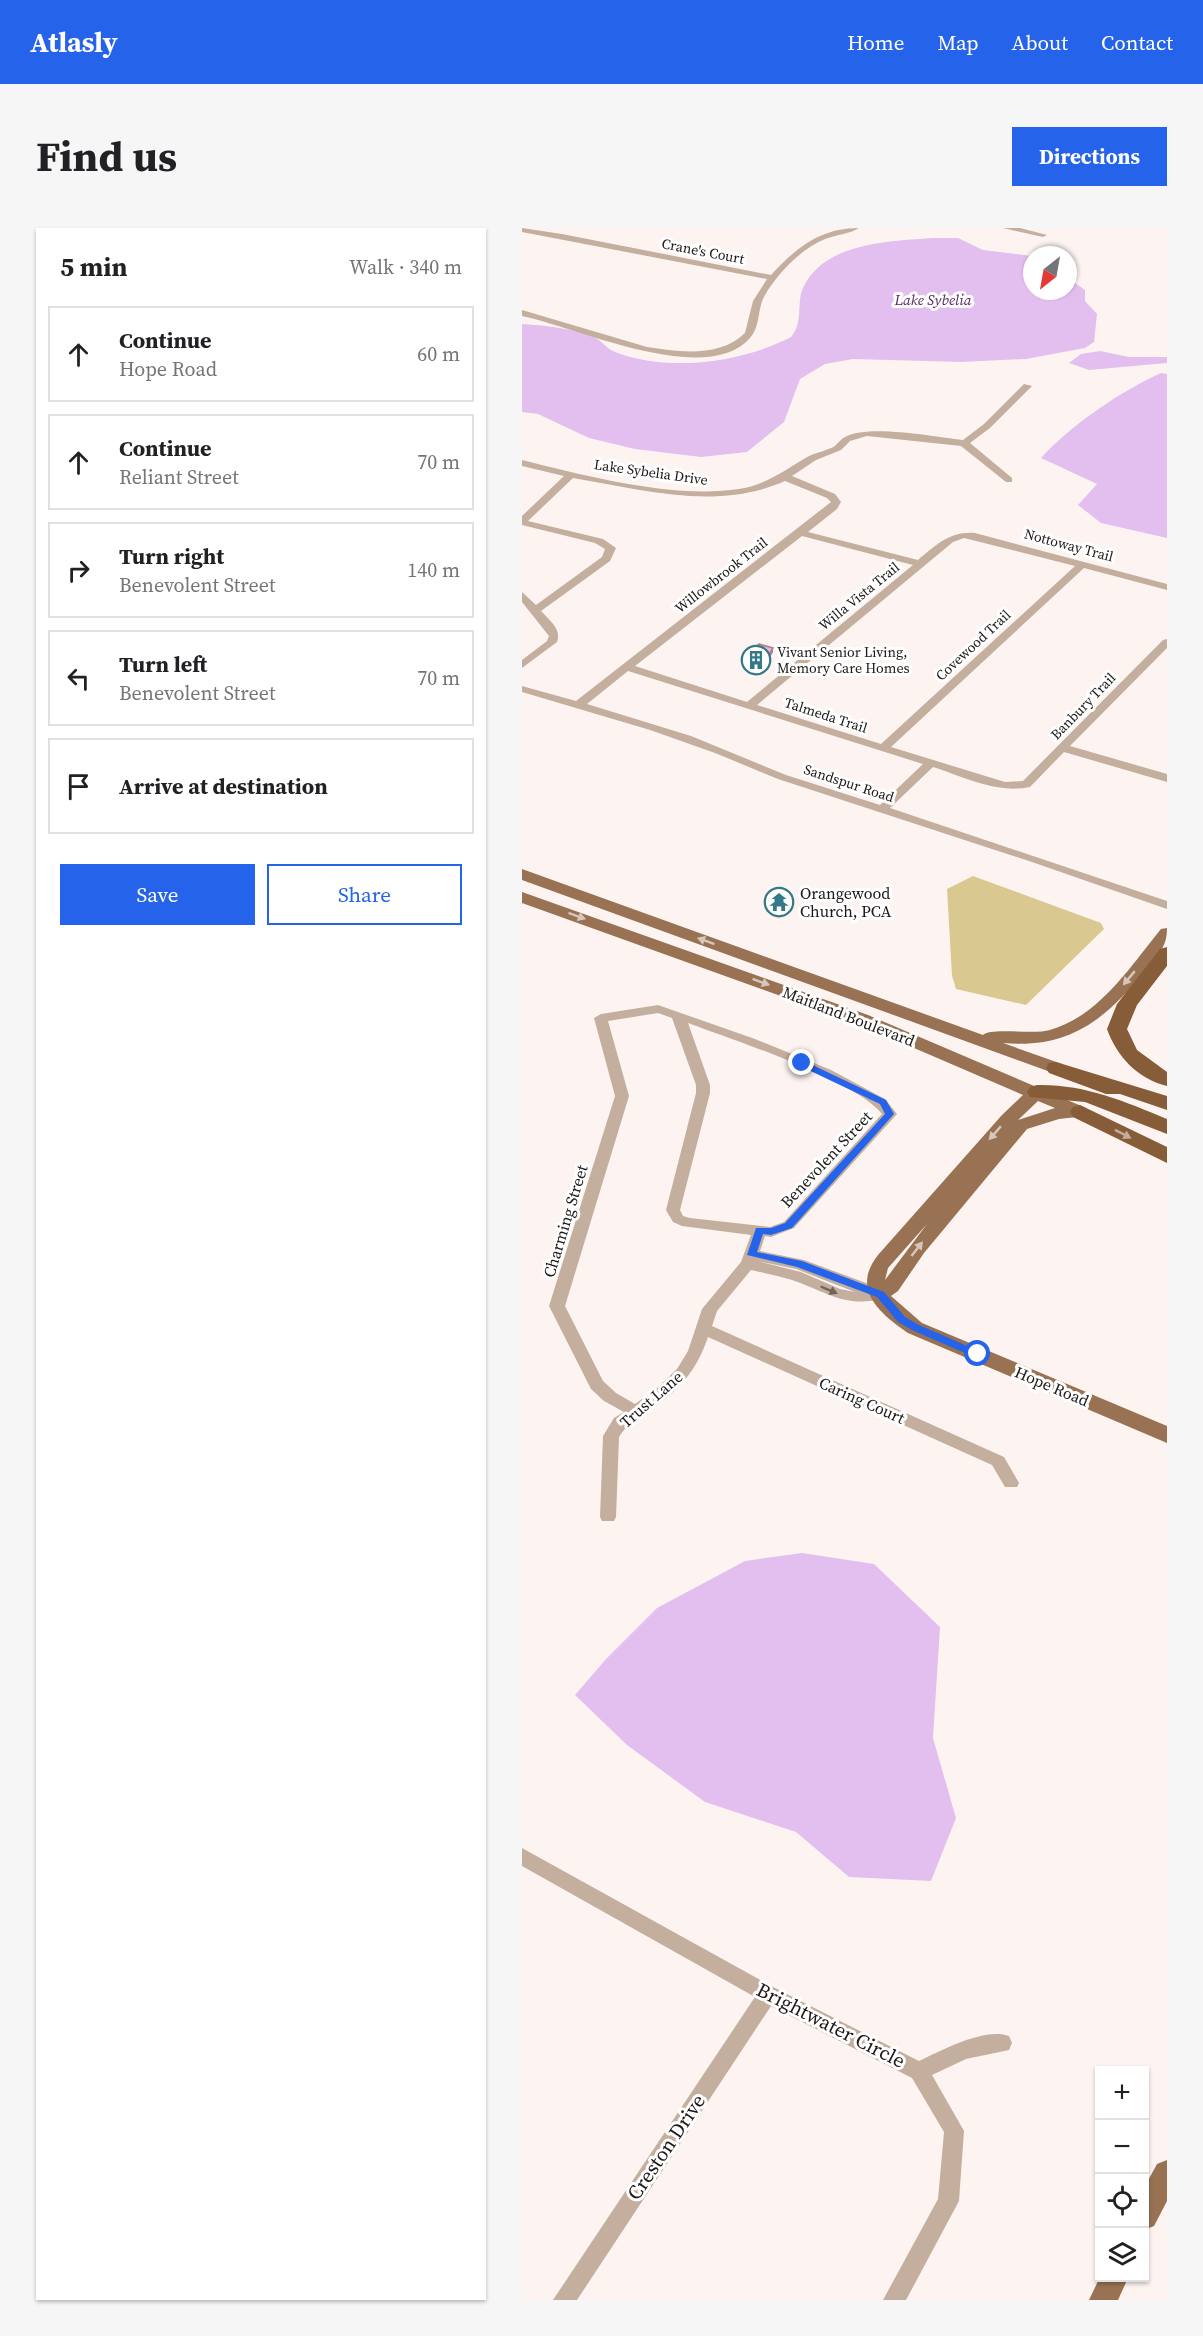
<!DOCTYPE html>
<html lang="en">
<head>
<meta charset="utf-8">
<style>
  body { margin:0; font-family:"Source Serif 4",serif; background:#f6f6f6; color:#202124 }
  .controls { position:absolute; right:18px; bottom:18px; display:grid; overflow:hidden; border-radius:0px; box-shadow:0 2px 4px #0004 }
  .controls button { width:54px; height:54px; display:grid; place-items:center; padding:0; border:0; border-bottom:2px solid #e0e0e0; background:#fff; color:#202124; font:30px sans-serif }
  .compass { position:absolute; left:501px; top:18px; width:54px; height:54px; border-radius:50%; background:#fff; box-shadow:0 2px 4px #0004; rotate:211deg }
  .stop { position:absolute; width:18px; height:18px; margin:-14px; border:4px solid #2563eb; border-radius:50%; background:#fff }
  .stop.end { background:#2563eb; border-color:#fff; box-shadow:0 2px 6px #0008 }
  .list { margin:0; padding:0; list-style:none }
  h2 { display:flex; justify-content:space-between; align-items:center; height:78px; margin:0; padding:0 24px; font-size:26px }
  h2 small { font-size:20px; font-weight:400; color:#757577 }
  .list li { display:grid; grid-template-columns:39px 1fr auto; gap:18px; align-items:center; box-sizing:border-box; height:96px; margin:0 12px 12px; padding:0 12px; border:2px solid #e0e0e0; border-radius:0px }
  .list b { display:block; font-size:22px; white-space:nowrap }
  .list p { margin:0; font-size:20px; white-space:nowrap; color:#757577 }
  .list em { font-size:20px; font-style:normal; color:#757577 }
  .actions { display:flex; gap:12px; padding:18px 24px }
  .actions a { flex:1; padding:14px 0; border:2px solid #2563eb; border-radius:0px; text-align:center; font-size:21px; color:#2563eb }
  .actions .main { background:#2563eb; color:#fff }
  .icon { flex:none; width:33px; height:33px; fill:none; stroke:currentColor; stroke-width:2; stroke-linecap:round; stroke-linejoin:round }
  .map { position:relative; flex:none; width:645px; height:2072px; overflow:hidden; border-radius:0px }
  header { display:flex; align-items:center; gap:36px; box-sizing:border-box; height:84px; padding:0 30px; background:#2563eb; color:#fff }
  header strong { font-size:28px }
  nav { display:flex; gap:33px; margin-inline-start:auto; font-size:21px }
  .intro { display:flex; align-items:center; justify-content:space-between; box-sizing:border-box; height:144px; padding:0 36px }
  h1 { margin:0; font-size:42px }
  .button { padding:15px 27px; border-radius:0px; background:#2563eb; color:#fff; font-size:21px; font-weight:700 }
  main { display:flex; gap:36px; padding:0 36px }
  aside { flex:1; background:#fff; border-radius:0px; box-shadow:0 2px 4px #0004 }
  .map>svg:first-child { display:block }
  .green { fill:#d9c991 }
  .water { fill:#e3bfef }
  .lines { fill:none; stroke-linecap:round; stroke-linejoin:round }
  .minor { fill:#c4ae9e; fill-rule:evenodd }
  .major { fill:#987253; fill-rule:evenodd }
  .highway { fill:#875c38; fill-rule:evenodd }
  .wall { fill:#ce9cb1 }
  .shaded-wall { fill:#a87f90 }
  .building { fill:#f0b5ce; stroke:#a87f90; stroke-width:1.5 }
  .oneway { fill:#d6c7ba }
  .oneway2 { fill:#c3ae9c }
  .oneway3 { fill:#70635a }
  .route { fill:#2563eb }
  .labels { text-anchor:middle; stroke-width:6; stroke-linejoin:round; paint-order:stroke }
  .far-street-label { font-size:14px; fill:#1d1817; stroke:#fff }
  .far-poi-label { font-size:14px; fill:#1d1817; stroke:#fff; text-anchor:start }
  .far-water-label { font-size:15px; font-style:italic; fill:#552a63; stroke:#fff }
  .poi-label { font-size:16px; fill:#1d1817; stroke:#fff; text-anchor:start }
  .street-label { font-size:16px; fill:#1d1817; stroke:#fff }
  .near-street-label { font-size:20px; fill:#1d1817; stroke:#fff }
</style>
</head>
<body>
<header>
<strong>Atlasly</strong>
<nav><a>Home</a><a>Map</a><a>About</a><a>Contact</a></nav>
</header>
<div class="intro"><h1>Find us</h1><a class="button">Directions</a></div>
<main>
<aside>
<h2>5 min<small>Walk · 340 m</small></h2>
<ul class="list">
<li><svg class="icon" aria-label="ahead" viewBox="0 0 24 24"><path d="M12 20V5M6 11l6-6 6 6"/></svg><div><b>Continue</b><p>Hope Road</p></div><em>60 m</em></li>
<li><svg class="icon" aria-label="ahead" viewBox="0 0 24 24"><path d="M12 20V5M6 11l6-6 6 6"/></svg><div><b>Continue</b><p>Reliant Street</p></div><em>70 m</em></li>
<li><svg class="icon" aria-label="right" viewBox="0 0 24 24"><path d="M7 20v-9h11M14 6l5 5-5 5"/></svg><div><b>Turn right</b><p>Benevolent Street</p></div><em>140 m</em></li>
<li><svg class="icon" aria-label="left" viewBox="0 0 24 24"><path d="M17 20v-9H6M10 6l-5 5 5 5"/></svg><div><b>Turn left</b><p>Benevolent Street</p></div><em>70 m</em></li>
<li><svg class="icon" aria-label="arrive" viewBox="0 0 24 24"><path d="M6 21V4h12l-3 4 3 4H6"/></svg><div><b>Arrive at destination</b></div></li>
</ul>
<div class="actions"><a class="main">Save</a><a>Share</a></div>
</aside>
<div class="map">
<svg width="645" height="2072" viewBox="0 0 645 2072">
  <rect width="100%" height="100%" fill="#fdf4f2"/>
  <path class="green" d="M451,648L579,695L582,701L504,777L434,761L430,748L425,661Z"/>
  <g class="water">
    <path d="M412,10H436L461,22L510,28V63H546V50L563,62V73L575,86L572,114L563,120L504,131L439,134L331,131L303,136L278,151L262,194L225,224L179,229L113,221L67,210L16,186L0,184V96C20,97 55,101 72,109C80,113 83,119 91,123C144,145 219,135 269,109C282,94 274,76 281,60C302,14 369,13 412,10Z"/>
    <path d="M578,123L607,129H645V135L567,142L547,135L559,126Z"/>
    <path d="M639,145L645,146V310L579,295L556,277L575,256L519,230C549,197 599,163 639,145Z"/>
    <path d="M280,1325L352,1336L418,1399L411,1510L434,1590L409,1653L327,1649L274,1604L183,1574L105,1517L53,1467L84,1431L135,1380L223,1333Z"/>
  </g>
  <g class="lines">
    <g class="minor">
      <path d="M0,0L40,6L249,47C274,20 298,0 337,0C328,6 313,7 303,11C279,21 256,45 243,67C235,80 239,98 228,110C184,160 54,99 0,88V82L125,119C157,124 197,130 223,105L231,73L245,51L0,4Z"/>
      <path d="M481,0H498L525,7L521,9Z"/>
      <path d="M502,156L510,158L468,200L448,215L490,250V254H484L439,218L345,208L328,213L319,222L294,232L270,248L313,266L319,274L315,281L286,304L396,332C414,317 428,303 453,305L645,356V362L562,340L369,519L483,554L501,553L641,412L645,411V420L548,518L645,546V554L542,524L508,559C475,566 442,549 411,539L368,580L645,673V681L507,633L256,551L193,525L128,502L0,464V458L54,473L309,274L305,270L263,253C195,283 122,262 51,250L6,293L81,311L94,320L88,333L19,383C27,392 40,401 35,414L0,440V432L25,413L27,408L0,374V364L14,377L80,329L83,321L73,315L0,297V288L42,248L0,238V232C64,248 152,271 217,261C245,257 264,241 287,228C295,224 305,223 313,218C316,215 319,211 323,209C348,196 411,209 441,212L462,196ZM280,308L391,337L225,474L113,438ZM442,310L553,338L359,516L235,477L431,314ZM106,443L401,536L358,577L264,547L169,508L65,476Z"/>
      <path d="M136,777L233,811L309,842L363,871L375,886L272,1000L249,1009L243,1008L238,1023L282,1032L363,1062L366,1066L363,1070C324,1081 305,1064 270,1052C257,1048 243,1045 229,1042L195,1083L190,1098L482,1229L497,1255L495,1259H483L470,1237L186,1109C178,1133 165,1154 144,1170C128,1183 108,1191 97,1209L94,1289L92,1293H80L78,1289L81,1208L92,1190L102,1184L82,1173L69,1161L27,1078L93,868L72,790L79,786ZM136,785L150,790L174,857V865L144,982L151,994L160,998L229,1007L219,1034L180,1081L166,1123L155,1141L134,1161L113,1176L94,1165L81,1153L43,1078L107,868L86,793ZM166,795C211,812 332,851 360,886L262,994L248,999L168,990L161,988L158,982L188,865V857ZM235,1033L274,1041L333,1064L318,1061L279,1044Z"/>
      <path d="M0,1620L253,1760L397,1833C420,1822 463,1799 487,1808L490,1815L487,1822L444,1831L410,1847L442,1903L437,1973L384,2072H361L416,1971L422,1904L390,1850L249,1778L55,2072H31L233,1769L0,1638Z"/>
    </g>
    <g class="major">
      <path d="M0,641L461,807C468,799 512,807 528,802C577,788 608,739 639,701L645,700C645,721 635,727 623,743C583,792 547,821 481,815L540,836L543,840L534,846L0,652Z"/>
      <path d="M0,664L346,787L564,880L567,884L564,888L537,891L505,901L402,1025L376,1063L369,1068L400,1095L645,1198V1215L386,1105C357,1085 329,1061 356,1027L480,887L501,867L334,795L0,675ZM516,873L533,880L496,892ZM405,996L363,1052L366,1040Z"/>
      <path d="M645,1932V1973L632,1998L622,2002V1960L635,1936Z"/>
      <path d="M578,2049L606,2050L596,2072H567Z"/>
    </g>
    <g class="highway">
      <path d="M645,719V738L615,777L605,801L615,822L645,844V858C616,851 595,829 585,801L595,776L638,721Z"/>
      <path d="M534,834L645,868V882L598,866H584L527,845L524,840L527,835Z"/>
      <path d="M515,857C562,856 602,873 645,891V906L563,874L508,869L505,864L508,859Z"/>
      <path d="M558,877L645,919V935L551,889L548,884L551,879Z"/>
    </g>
  </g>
  <path class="wall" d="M251,424L248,429L236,439L220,434V430Z"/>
  <path class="shaded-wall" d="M251,420V424L248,429L236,439V435Z"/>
  <path class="building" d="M237,416L251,420L248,425L236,435L220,430Z"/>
  <defs><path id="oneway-solid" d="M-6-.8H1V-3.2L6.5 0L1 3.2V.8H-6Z" transform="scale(1.5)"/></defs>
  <g class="oneway">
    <use href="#oneway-solid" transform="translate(55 688) rotate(20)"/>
    <use href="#oneway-solid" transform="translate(184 713) rotate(-160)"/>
    <use href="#oneway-solid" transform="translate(607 750) rotate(130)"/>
    <use href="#oneway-solid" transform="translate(239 754) rotate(20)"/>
    <use href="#oneway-solid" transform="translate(473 905) rotate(131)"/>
    <use href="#oneway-solid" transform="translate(395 1021) rotate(-52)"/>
  </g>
  <use class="oneway2" href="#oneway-solid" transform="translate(601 906) rotate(27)"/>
  <use class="oneway3" href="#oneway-solid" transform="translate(307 1062) rotate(23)"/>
  <path class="route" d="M280,832L364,872L372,886L270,1000L249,1007L241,1006L235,1024L280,1033L362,1064L383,1089L397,1097L459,1124V1129H452L390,1102L376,1094L355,1069L275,1039L225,1027L234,1000H249L263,995L363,886L358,876L276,837L275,835Z"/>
  <defs>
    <g id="building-ring" transform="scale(1.5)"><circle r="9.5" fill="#fff" stroke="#347988" stroke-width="1.5"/><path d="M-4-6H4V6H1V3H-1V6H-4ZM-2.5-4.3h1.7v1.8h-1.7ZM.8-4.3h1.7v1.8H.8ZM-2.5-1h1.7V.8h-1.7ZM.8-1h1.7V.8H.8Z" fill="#347988"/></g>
    <g id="temple-ring" transform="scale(1.5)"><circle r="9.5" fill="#fff" stroke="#347988" stroke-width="1.5"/><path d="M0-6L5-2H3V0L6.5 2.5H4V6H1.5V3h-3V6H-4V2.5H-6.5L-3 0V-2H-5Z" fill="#347988"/></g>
  </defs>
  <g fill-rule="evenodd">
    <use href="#building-ring" x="234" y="432"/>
    <use href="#temple-ring" x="257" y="674"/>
  </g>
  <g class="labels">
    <g class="far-street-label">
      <text transform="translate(181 23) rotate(11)" y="5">Crane's Court</text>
      <text transform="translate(129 244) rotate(8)" y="5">Lake Sybelia Drive</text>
      <text transform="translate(547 317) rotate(15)" y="5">Nottoway Trail</text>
      <text transform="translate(199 347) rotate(-38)" y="5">Willowbrook Trail</text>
      <text transform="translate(337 368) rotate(-39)" y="5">Willa Vista Trail</text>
      <text transform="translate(451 417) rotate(-43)" y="5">Covewood Trail</text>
      <text transform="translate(561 478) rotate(-46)" y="5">Banbury Trail</text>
      <text transform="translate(304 487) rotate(18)" y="5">Talmeda Trail</text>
      <text transform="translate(327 555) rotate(18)" y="5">Sandspur Road</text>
    </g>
    <g class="far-poi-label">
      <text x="255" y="429">Vivant Senior Living,<tspan x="255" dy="16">Memory Care Homes</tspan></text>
    </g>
    <g class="far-water-label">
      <text x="411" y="77">Lake Sybelia</text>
    </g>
    <g class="poi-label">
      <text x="278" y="671">Orangewood<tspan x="278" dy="18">Church, PCA</tspan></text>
    </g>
    <g class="street-label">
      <text transform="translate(327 788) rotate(21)" y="6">Maitland Boulevard</text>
      <text transform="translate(304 931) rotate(-47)" y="6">Benevolent Street</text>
      <text transform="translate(43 993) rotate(-73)" y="6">Charming Street</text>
      <text transform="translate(530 1158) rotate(23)" y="6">Hope Road</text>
      <text transform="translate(129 1171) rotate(-41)" y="6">Trust Lane</text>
      <text transform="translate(340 1172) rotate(24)" y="6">Caring Court</text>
    </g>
    <g class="near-street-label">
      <text transform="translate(309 1797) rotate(27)" y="7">Brightwater Circle</text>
      <text transform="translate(144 1919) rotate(-56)" y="7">Creston Drive</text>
    </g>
  </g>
</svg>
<div class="controls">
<button>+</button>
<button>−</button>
<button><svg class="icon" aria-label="locate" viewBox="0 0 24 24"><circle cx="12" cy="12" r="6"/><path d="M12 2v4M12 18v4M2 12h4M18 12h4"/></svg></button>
<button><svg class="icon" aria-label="layers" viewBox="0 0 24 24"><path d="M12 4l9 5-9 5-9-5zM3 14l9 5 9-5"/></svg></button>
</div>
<svg class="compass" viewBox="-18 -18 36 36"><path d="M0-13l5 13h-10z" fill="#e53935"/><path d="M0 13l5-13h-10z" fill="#757577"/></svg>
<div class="stop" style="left:456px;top:1126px"></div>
<div class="stop end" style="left:280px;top:835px"></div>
</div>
</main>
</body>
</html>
